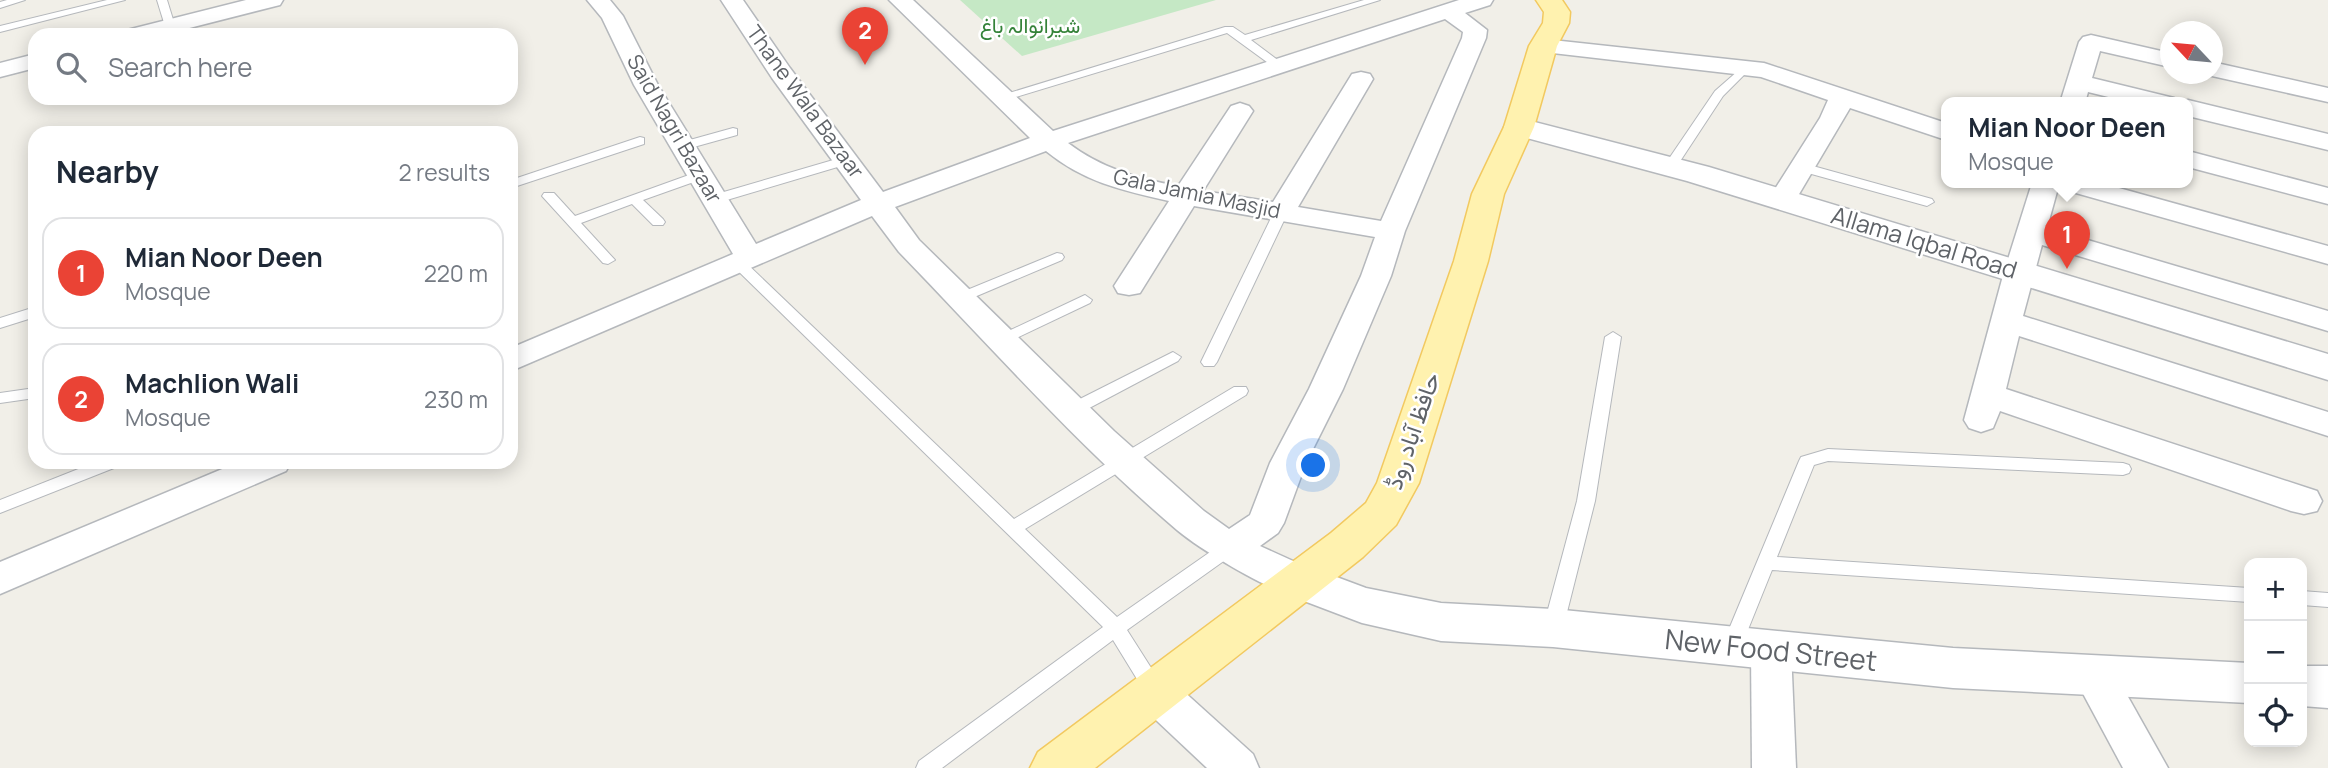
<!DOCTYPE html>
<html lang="en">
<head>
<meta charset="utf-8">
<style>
  body { margin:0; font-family:Manrope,Vazirmatn,sans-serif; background:#f6f6f7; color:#1f2937 }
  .controls { position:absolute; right:21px; bottom:21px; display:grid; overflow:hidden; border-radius:14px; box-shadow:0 4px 18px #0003 }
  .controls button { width:63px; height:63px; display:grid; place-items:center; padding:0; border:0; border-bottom:2px solid #e0e1e3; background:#fff; color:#1f2937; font:35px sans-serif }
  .compass { position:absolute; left:2160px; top:21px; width:63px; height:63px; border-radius:50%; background:#fff; box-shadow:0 4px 18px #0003; rotate:296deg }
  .you { position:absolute; left:1314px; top:466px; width:24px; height:24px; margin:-18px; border:5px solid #fff; border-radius:50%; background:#1a73e8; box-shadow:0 0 0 10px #1a73e833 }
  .badge { display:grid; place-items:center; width:46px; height:46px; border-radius:50%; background:#ea4335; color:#fff; font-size:23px; font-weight:700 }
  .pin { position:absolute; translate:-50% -58px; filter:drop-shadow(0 2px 4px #0008) }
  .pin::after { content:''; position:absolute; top:37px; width:24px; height:21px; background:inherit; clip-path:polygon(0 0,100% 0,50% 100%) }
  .popup { position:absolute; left:1941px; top:97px; width:252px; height:91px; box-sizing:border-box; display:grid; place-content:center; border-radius:14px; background:#fff; filter:drop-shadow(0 2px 5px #0005); font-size:23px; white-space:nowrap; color:#747a83 }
  .popup b { font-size:26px; color:#1f2937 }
  .popup::after { content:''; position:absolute; left:50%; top:100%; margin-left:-14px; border:14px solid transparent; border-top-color:#fff }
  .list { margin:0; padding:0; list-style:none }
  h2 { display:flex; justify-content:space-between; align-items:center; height:91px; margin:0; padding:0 28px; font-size:30px }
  h2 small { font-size:23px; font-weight:400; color:#747a83 }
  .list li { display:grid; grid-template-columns:46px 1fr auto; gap:21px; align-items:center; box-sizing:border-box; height:112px; margin:0 14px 14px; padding:0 14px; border:2px solid #e0e1e3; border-radius:21px }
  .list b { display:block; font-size:26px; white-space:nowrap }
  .list p { margin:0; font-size:23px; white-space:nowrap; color:#747a83 }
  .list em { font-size:23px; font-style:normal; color:#747a83 }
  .icon { flex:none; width:38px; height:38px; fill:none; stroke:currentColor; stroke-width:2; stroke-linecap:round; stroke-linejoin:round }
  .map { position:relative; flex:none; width:2328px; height:768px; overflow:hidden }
  .search { position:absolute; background:#fff; box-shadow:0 4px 18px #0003; left:28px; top:28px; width:490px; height:77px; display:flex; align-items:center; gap:18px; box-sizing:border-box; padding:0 24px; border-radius:21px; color:#747a83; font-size:26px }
  .panel { position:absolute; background:#fff; box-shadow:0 4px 18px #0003; left:28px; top:126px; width:490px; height:343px; border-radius:21px }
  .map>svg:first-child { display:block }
  .green { fill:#c5e8c5 }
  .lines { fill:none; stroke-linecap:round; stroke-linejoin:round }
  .service-casing { stroke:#b5b8bc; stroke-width:2 }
  .minor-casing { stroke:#b5b8bc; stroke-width:3 }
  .tertiary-casing { stroke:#b5b8bc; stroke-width:3 }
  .primary-casing { stroke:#f2c960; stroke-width:3 }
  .service { fill:#fff; fill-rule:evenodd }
  .minor { fill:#fff; fill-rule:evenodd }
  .tertiary { fill:#fff; fill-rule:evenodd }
  .primary { fill:#fff2af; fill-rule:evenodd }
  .labels { text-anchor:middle; stroke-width:5; stroke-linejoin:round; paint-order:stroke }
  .far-park-label { font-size:21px; fill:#348238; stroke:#fff }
  .far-street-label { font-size:21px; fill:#5f6368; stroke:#fff }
  .street-label { font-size:24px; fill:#5f6368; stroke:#fff }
  .near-street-label { font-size:28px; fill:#5f6368; stroke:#fff }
</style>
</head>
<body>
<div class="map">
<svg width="2328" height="768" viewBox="0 0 2328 768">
  <rect width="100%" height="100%" fill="#f1efe8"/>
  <path class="green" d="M960,0H1216L1022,56Z"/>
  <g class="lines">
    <g class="service-casing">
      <g id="service">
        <path d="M7,0H25L0,8V2Z"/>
        <path d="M107,0H125L0,32V26Z"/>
        <path d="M157,0H167L175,26L174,28L165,26Z"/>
        <path d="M1364,0H1380L1251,40L1283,64V68H1275L1227,33L1006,100H998L996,97L1225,27H1233L1245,35Z"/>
        <path d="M1747,63L1753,66L1723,96L1675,169H1665L1664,166L1715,91Z"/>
        <path d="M733,128L737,129V135L683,150L677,146L679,143Z"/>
        <path d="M640,137L644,138V144L511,188V180Z"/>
        <path d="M847,156L853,160L851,163L720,202L715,203L708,199L710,196Z"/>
        <path d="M1802,163L1932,199L1934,202L1927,206L1797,170L1796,167Z"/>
        <path d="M700,171L706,175L705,178L643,200L663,219L665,222L663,225H653L632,204L581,223L615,260L608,264L603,263L542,196L544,193H554L575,216Z"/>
        <path d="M1281,208L1288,212L1217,362L1214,366H1204L1201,362L1274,212Z"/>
        <path d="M1057,253L1062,254L1064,257L1062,260L965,301H955L953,298L955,295Z"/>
        <path d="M738,259L743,260L1014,519L1234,387H1246L1248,391L1246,395L1025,529L1117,617L1223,543L1229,541L1235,543L1238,548L1235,553L1127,630L1162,685L1165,691L1162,697L1155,699L1148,697L1113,640L942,768H916L919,761L1103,627L733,266L731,263L733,260Z"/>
        <path d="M1085,295L1092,300L1090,303L1006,343L1001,345L993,340L996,337Z"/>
        <path d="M35,307V317L0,328V318Z"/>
        <path d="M1613,332L1621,337L1595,501L1563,628L1560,633L1553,636L1546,633L1543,628L1577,501L1605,337Z"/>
        <path d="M1173,352L1181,357L1178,361L1078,414H1066L1064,410L1066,406Z"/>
        <path d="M35,388V398L0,403V393Z"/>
        <path d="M1828,449L2123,463L2129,465L2131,469L2129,473L2123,475L1828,461L1814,465L1777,557L2249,588V602L1772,570L1739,652L1732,654L1725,652L1722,646L1799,461L1801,457Z"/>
        <path d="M96,462H121L119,466L0,513V500Z"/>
        <path d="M2302,591L2328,593V607L2302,605Z"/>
      </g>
    </g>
    <g class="minor-casing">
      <g id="minor">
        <path d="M246,0H283L280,5L162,35H123L127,30Z"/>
        <path d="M587,0H610L623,16L658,85L756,244L861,200L772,78L721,0H743L790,68L883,192L1030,138L889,0H913L1053,131L1459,0H1493L1490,5L1465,13L1487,30L1486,38L1405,231L1391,276L1343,389L1306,463L1284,523L1278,533L1260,546L1313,570L1318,581L1313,592C1308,593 1302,596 1298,596C1272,594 1197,547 1177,530C1077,445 990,346 899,252L872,216L511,371V348L733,254L634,85L602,18ZM1445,19L1463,32L1462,38L1381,221L1298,207L1373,79L1370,74L1361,72L1352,74L1273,202L1203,191L1253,111L1249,106L1240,103L1231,106L1178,186C1138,179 1101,168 1068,143ZM1046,151C1084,182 1121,190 1169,201L1114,286L1118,293L1129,295L1140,293L1194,206L1375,237L1361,276L1309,389L1270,463L1250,515L1229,529L1204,511L1114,431L919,240L895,207Z"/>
        <path d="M2091,35L2170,53V67L2100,51L2092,78L2174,98L2177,103H2133L2088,92L2085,103H2060L2079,42L2083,37Z"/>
        <path d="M1543,39L1764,63L1946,123V140L1850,108L1792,206L1782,208L1772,206L1768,200L1820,118L1828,100L1761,77L1535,51L1531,46L1535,41Z"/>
        <path d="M35,54V68L0,77V63Z"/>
        <path d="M2212,62L2328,88V102L2203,74H2212Z"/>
        <path d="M2188,100L2328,134V150L2188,116V103H2179Z"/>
        <path d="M2188,151L2328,188V204L2188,167Z"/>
        <path d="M2032,183H2101L2328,246V264L2058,188L2047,228L2328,311V331L2042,245L2023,316L2328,412V436L2019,336L2006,389L2317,491L2322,501L2317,511L2304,514L2291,511L2000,411L1993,428L1981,432L1969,428L1964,420L2004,272Z"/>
        <path d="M239,462H291L286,471L0,594V562Z"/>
        <path d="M1771,633L1785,638L1791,650L1796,768H1752L1751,650L1757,638Z"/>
        <path d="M2094,658L2109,663L2168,768H2123L2073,675L2079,663Z"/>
        <path d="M1155,674L1170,679L1253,754L1259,768H1207L1140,705L1134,692L1140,679Z"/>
      </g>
    </g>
    <g class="tertiary-casing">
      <g id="tertiary">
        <path d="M1519,118L1709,167L2328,354V380L1687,181L1508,133L1504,127L1508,121Z"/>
        <path d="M1299,563L1366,588L1441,603L1553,609L1953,648L2249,663V703L1953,688L1553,647L1441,641L1362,623L1283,593L1276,581L1283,569Z"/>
        <path d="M2302,666H2328V708L2302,706Z"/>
      </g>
    </g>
    <g class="primary-casing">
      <path id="primary" d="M1536,0H1562L1570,12L1569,23L1557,46L1534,127L1504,194L1488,261L1419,483L1396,525L1363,557L1095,768H1030L1038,752L1331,533L1366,503L1377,483L1454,261L1472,194L1504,127L1529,46L1543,23L1544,12Z"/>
    </g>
    <use href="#service" class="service"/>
    <use href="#minor" class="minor"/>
    <use href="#tertiary" class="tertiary"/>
    <use href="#primary" class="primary"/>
  </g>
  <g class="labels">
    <g class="far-park-label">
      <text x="1030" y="33">شیرانوالہ باغ</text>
    </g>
    <g class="far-street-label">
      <text transform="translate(805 102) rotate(54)" y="7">Thane Wala Bazaar</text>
      <text transform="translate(674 129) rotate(60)" y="7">Said Nagri Bazaar</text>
      <text transform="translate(1197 194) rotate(12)" y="7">Gala Jamia Masjid</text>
    </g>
    <g class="street-label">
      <text transform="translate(1924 243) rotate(17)" y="8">Allama Iqbal Road</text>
      <text transform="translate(1413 431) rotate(-71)" y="8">حافظ آباد روڈ</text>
    </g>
    <g class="near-street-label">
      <text transform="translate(1771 650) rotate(6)" y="10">New Food Street</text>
    </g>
  </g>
</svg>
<div class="controls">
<button>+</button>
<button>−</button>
<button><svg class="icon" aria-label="locate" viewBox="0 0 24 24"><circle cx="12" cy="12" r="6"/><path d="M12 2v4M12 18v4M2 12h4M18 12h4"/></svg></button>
</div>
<svg class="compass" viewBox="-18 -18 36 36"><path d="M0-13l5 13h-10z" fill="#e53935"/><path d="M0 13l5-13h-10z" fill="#747a83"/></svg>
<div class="you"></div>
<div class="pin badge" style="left:2067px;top:269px">1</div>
<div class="popup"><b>Mian Noor Deen</b>Mosque</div>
<div class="pin badge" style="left:865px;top:65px">2</div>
<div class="search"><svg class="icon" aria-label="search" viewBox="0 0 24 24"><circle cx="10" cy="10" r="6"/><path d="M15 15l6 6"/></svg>Search here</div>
<section class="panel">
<h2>Nearby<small>2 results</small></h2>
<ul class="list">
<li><span class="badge">1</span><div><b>Mian Noor Deen</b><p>Mosque</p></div><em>220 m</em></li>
<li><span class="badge">2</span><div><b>Machlion Wali</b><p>Mosque</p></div><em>230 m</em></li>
</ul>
</section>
</div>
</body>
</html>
